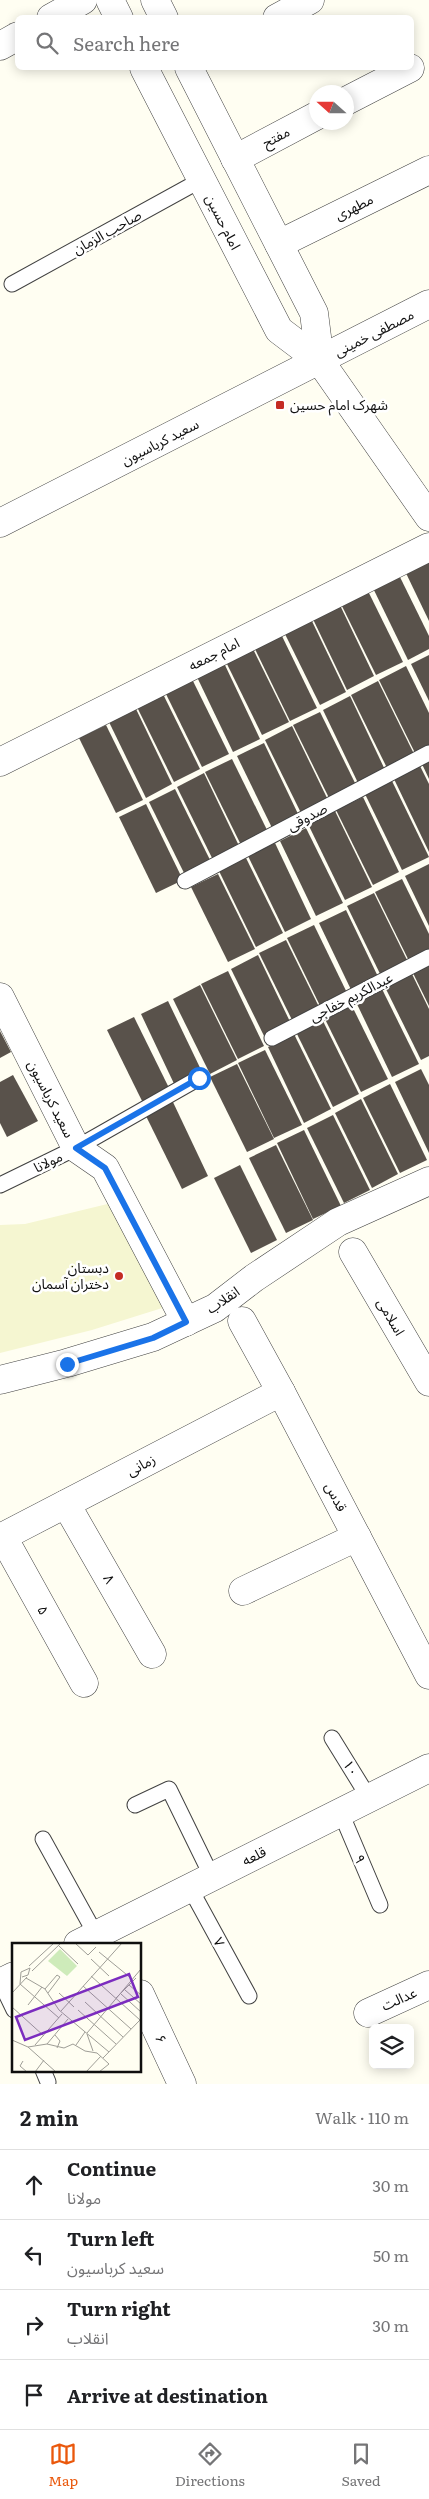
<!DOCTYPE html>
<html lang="en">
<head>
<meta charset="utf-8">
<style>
  body { margin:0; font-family:Literata,"Noto Sans Arabic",serif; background:#f6f6f6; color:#202124 }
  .controls { position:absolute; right:15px; bottom:15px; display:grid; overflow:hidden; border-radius:8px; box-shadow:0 2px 12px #0003 }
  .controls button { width:45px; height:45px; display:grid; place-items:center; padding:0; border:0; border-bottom:1px solid #e0e0e0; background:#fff; color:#202124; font:25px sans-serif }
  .compass { position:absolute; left:309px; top:85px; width:45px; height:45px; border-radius:50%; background:#fff; box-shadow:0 2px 12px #0003; rotate:291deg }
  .stop { position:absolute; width:15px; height:15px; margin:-11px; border:4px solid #1a73e8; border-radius:50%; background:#fff }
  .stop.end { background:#1a73e8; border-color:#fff; box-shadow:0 1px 5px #0008 }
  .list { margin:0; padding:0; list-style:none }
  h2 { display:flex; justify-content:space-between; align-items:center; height:65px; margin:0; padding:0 20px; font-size:21px }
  h2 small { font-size:16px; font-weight:400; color:#757577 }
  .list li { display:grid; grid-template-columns:32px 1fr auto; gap:15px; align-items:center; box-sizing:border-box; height:70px; padding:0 20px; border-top:1px solid #e0e0e0 }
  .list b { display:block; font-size:19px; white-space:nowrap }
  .list p { margin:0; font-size:16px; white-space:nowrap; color:#757577 }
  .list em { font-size:16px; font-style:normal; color:#757577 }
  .icon { flex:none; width:28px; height:28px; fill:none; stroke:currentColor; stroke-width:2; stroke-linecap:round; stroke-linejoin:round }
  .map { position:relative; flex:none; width:429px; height:2084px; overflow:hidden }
  .search { position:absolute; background:#fff; box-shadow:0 2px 12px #0003; left:15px; right:15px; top:15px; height:55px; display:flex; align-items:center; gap:12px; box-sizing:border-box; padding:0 18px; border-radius:8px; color:#757577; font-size:19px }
  .sheet { height:345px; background:#fff }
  nav { display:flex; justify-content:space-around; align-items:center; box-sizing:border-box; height:70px; border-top:1px solid #e0e0e0; background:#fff; font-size:14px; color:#757577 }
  nav a { display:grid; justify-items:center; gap:2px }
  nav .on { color:#ea580c }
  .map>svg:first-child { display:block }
  .farmland { fill:#f5f6d1 }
  .building { fill:#59524b }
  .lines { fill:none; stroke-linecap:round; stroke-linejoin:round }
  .service-casing { stroke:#424242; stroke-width:17 }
  .minor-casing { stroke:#424242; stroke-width:29 }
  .tertiary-casing { stroke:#424242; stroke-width:29 }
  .service { stroke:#fff; stroke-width:15 }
  .minor { stroke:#fff; stroke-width:28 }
  .tertiary { stroke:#fff; stroke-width:28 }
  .route { stroke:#1a73e8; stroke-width:6 }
  .poi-dot { fill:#c42c23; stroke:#fff; stroke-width:2 }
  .labels { text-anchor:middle; stroke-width:5; stroke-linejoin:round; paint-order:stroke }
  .street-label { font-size:14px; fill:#0f0f0f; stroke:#fff }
  .poi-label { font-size:14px; fill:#0f0f0f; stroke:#fff; text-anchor:start }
  .inset-road { fill:none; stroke:#9f9e97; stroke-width:1 }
  .view { fill:#7b2cbf; fill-opacity:0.15; stroke:#7b2cbf; stroke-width:2.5 }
  .inset-edge { fill:none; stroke:#0f0f0f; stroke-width:2.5 }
</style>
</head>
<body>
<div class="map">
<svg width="429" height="2084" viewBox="0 0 429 2084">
  <rect width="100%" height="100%" fill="#fffef2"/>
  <path class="farmland" d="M128,1199L191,1299L92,1330L0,1353V1225L25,1224Z"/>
  <g class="building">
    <path d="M429,556V621L404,569Z"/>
    <path d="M397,571L429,636V649L408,660L371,584Z"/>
    <path d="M366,587L403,662L376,675L339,600Z"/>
    <path d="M338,601L374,676L347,690L311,615Z"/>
    <path d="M310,617L346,692L320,705L283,630Z"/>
    <path d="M280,632L317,708L290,721L253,645Z"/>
    <path d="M252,647L289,722L262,735L225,660Z"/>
    <path d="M429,655V701L411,664Z"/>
    <path d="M224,663L260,739L233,752L197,677Z"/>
    <path d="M406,666L429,713V748L416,755L379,680Z"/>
    <path d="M192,679L229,754L202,767L165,692Z"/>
    <path d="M378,681L415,756L388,770L351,695Z"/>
    <path d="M163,694L200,769L174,782L137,707Z"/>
    <path d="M350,696L386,772L359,785L323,710Z"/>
    <path d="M136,709L172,784L146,798L109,722Z"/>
    <path d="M320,712L357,787L330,800L293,725Z"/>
    <path d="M106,725L143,800L116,813L79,738Z"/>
    <path d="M292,726L329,802L302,815L265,740Z"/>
    <path d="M264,743L300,818L274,832L237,756Z"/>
    <path d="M232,759L269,834L242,847L205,772Z"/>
    <path d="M429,761V779L422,764Z"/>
    <path d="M420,766L429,784V852L394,779Z"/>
    <path d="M204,773L240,848L214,862L177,787Z"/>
    <path d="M392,781L429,857L402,870L365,794Z"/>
    <path d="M175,789L212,864L186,877L149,802Z"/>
    <path d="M363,797L399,872L373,885L336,810Z"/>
    <path d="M146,804L183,880L156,893L119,817Z"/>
    <path d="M335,811L372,887L345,900L308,824Z"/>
    <path d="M306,828L343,903L316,916L280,841Z"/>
    <path d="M275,843L311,919L285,932L248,856Z"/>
    <path d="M246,858L283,933L256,947L219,871Z"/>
    <path d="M429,864V926L405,876Z"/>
    <path d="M218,874L255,949L228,962L191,887Z"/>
    <path d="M402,879L429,934V959L412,967L375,892Z"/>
    <path d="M374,893L411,968L384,982L347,906Z"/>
    <path d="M346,910L382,985L355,998L319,923Z"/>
    <path d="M314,925L351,1001L324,1014L287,938Z"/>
    <path d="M286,940L323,1015L296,1028L259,953Z"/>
    <path d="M258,955L294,1030L268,1044L231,969Z"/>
    <path d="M429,962V1006L412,971Z"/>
    <path d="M228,971L264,1046L238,1059L201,984Z"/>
    <path d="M411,972L429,1009V1056L421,1060L384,985Z"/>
    <path d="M200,985L237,1060L210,1074L173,999Z"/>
    <path d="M382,989L419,1064L392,1077L356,1002Z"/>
    <path d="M168,1001L204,1076L177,1090L141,1014Z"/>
    <path d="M351,1004L388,1079L361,1092L324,1017Z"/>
    <path d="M134,1017L171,1092L144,1105L107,1030Z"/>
    <path d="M322,1019L359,1094L333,1107L296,1032Z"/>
    <path d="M0,1031L11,1052L0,1058Z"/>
    <path d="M294,1034L331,1109L304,1123L268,1047Z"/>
    <path d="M265,1050L302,1125L274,1138L238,1063Z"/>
    <path d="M237,1064L274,1139L247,1152L210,1077Z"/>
    <path d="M421,1069L429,1085V1153L395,1082Z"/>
    <path d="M13,1075L38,1121L7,1137L0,1123V1082Z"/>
    <path d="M390,1084L427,1160L400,1173L363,1098Z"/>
    <path d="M361,1099L398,1174L372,1188L335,1113Z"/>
    <path d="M172,1100L208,1176L182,1189L145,1114Z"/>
    <path d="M333,1115L370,1190L344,1203L307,1128Z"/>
    <path d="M304,1130L341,1206L313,1219L277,1143Z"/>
    <path d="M276,1145L313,1220L286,1233L249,1158Z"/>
    <path d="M240,1165L277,1240L251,1253L214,1178Z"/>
  </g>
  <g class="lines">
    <g class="service-casing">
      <g id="service">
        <path d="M12,284L201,180"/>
        <path d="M185,881L429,753"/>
        <path d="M272,1038L429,957"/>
        <path d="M0,1185L76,1148L199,1078"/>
        <path d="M332,1738L369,1798"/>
        <path d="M135,1805L169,1789L212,1877"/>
        <path d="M341,1813L380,1905"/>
        <path d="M43,1839L96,1935"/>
        <path d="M190,1888L249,1996"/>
        <path d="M1,1983L14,2010"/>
        <path d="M43,2070L48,2082"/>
      </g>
    </g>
    <g class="minor-casing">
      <g id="minor">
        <path d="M110,0L119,18"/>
        <path d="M155,0L164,18"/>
        <path d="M51,18L83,0"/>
        <path d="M277,18L310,0"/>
        <path d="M0,46L18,36"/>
        <path d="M144,68L279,330L320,361L429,517"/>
        <path d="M189,68L314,313L320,361"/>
        <path d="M346,101L410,68"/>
        <path d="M235,159L316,116"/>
        <path d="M279,244L429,170"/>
        <path d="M0,523L429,304"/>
        <path d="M0,762L429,547"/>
        <path d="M0,997L76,1148L105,1168L186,1322"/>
        <path d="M353,1252L429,1382"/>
        <path d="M242,1321L281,1392L429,1675"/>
        <path d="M66,1504L152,1654"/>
        <path d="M3,1537L84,1683"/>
        <path d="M0,1538L281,1392"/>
        <path d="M243,1591L357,1537"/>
        <path d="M78,1944L429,1768"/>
        <path d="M0,1983L14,1976"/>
        <path d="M140,1994L182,2084"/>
        <path d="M368,2013L429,1985"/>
      </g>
    </g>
    <g class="tertiary-casing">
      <path id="tertiary" d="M0,1380L67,1363L153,1337L215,1308L254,1278L338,1222L429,1181"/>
    </g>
    <use href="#service" class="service"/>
    <use href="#minor" class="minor"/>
    <use href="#tertiary" class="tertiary"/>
  </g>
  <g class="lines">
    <path class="route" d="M67,1364L153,1338L186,1322L105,1168L76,1148L199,1078"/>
  </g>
  <g class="poi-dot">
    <rect x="275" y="400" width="10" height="10" rx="2.5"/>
    <circle cx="119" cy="1276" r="5"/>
  </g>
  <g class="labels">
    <g class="street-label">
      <text transform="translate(276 137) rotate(-28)" y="5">مفتح</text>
      <text transform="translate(354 207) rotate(-26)" y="5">مطهری</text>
      <text transform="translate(223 222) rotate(63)" y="5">امام حسین</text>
      <text transform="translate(107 232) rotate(-29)" y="5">صاحب الزمان</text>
      <text transform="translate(374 333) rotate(-27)" y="5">مصطفی خمینی</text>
      <text transform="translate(160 442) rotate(-27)" y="5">سعید کرباسیون</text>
      <text transform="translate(214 654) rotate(-27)" y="5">امام جمعه</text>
      <text transform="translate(307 817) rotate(-28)" y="5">صدوقی</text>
      <text transform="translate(351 997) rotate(-27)" y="5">عبدالکریم خفاجی</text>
      <text transform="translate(51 1099) rotate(63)" y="5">سعید کرباسیون</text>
      <text transform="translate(48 1162) rotate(-26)" y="5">مولانا</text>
      <text transform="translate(223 1300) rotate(-34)" y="5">انقلاب</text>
      <text transform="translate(391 1317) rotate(60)" y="5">اسلامی</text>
      <text transform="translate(141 1465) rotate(-28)" y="5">زمانی</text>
      <text transform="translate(336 1497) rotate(62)" y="5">قدس</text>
      <text transform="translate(109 1579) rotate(60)" y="5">۸</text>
      <text transform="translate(43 1610) rotate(61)" y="5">۵</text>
      <text transform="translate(351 1768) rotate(58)" y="5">۱۰</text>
      <text transform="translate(254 1856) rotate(-27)" y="5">قلعه</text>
      <text transform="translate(360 1859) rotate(67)" y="5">۹</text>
      <text transform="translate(219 1942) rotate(62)" y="5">۷</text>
      <text transform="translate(399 1999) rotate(-24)" y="5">عدالت</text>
      <text transform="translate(161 2039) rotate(65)" y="5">۶</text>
    </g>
    <g class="poi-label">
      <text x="290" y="410">شهرک امام حسین</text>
      <text x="109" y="1273" text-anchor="end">دبستان<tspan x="109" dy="16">دختران آسمان</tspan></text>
    </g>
  </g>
  <g transform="translate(12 1943)">
    <rect width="129" height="129" fill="#fffef2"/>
    <path d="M48,6L65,23L55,33L36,18Z" fill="#ceebba"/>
    <path class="inset-road" d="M63,0L76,12L84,4M47,3L66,21M87,9L120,36M79,16L97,33M17,23L42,0M20,28L49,0M79,33L128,77M14,35L33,46L47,67L97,109M8,41L47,75M8,41L9,29L18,25L16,32L10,34M117,42L129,52M71,43L119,86M33,46L45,32M113,47L129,61M0,50L15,34M36,50L48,34L45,32M47,50L62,64M109,51L129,69M104,55L124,35M73,59L111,94M16,62L30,44M0,64L32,93M66,67L104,101M49,68L110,0M75,90L129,26M75,91L81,108M43,92L48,98L45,105M0,97L16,104L44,129M35,101L56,76M23,102L50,71M64,102L73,89M16,104L35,101L52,105L61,101L73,108L85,110L97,121L87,129M91,115L128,77M11,118L8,123L15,129M23,129L32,117M74,129L89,113"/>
    <path class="view" d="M117,31L126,54L13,97L4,74Z"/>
    <rect width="129" height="129" class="inset-edge"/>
  </g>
</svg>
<div class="controls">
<button><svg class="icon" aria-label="layers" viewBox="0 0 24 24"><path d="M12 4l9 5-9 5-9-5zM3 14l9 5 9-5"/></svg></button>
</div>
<svg class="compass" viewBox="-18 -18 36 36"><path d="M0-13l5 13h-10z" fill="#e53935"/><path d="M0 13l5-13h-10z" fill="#757577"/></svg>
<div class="stop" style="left:199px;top:1078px"></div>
<div class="stop end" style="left:67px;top:1364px"></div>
<div class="search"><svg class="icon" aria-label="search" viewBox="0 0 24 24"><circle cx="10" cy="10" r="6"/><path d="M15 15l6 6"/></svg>Search here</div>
</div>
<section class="sheet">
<h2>2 min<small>Walk · 110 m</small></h2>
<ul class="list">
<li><svg class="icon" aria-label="ahead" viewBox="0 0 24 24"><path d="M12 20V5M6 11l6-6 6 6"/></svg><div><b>Continue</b><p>مولانا</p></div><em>30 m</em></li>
<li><svg class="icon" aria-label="left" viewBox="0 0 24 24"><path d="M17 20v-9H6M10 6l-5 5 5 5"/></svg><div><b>Turn left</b><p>سعید کرباسیون</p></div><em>50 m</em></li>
<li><svg class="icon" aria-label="right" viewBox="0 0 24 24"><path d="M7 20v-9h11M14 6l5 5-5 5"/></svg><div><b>Turn right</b><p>انقلاب</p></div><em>30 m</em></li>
<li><svg class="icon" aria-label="arrive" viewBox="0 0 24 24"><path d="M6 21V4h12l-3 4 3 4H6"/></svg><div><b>Arrive at destination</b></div></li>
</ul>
</section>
<nav>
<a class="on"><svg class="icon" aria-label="map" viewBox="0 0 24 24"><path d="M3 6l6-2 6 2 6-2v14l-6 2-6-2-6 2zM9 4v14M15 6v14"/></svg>Map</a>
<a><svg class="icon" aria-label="directions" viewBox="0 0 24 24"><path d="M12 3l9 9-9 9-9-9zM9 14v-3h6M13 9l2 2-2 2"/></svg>Directions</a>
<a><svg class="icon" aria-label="saved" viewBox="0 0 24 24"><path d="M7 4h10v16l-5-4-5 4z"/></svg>Saved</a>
</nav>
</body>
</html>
